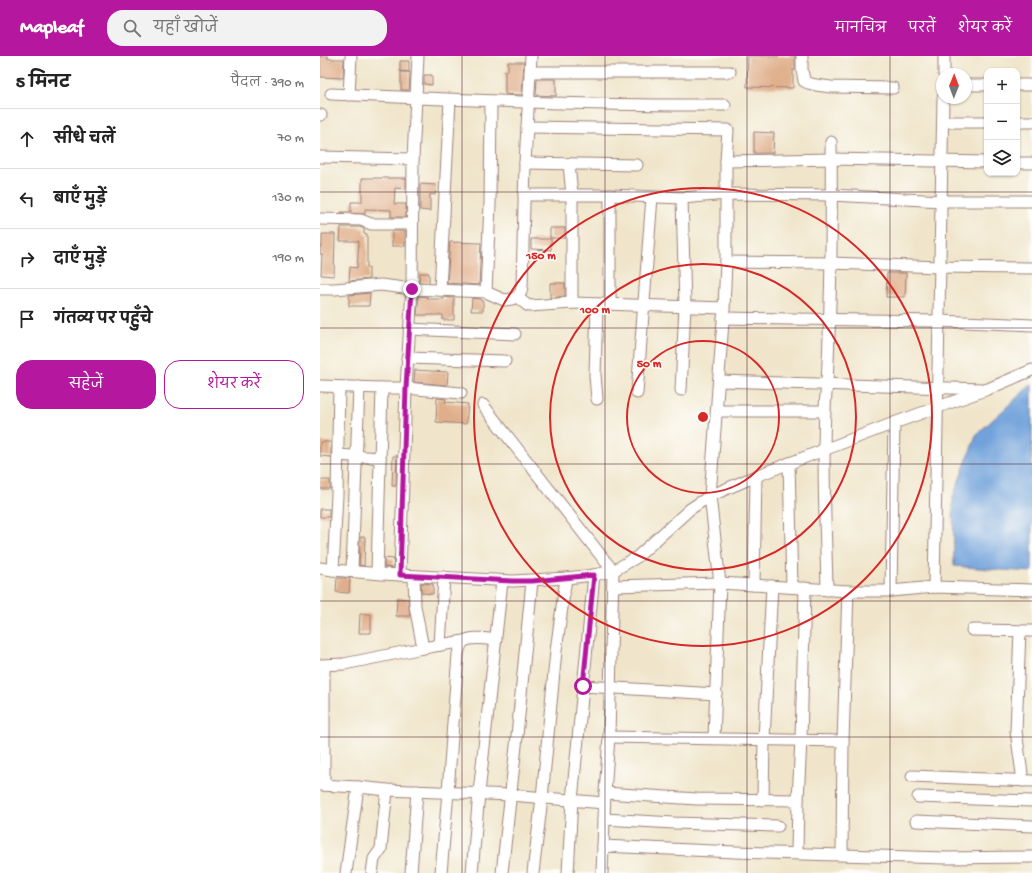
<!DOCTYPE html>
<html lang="hi">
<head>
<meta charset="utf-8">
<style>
  body { margin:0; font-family:"Gochi Hand","Playpen Sans Deva",sans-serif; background:#f2f2f2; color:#222 }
  .controls { position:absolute; right:12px; top:12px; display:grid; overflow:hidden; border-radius:8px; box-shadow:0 1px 3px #0004 }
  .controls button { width:36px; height:36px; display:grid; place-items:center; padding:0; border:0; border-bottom:1px solid #e0e0e0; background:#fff; color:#222; font:20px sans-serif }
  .compass { position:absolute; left:616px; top:12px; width:36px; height:36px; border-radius:50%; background:#fff; box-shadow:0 1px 3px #0004; rotate:1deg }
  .stop { position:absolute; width:12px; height:12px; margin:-9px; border:3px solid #b5179e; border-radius:50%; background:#fff }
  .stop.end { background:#b5179e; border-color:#fff; box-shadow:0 1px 4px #0008 }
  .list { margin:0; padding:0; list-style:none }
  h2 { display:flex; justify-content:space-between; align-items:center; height:52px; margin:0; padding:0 16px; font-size:17px }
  h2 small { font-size:13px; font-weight:400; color:#767676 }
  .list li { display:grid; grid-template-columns:26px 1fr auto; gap:12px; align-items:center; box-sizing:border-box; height:60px; padding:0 16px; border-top:1px solid #e0e0e0 }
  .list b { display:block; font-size:15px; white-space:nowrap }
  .list em { font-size:13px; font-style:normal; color:#767676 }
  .actions { display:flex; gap:8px; padding:12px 16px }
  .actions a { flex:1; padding:9px 0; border:1px solid #b5179e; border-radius:16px; text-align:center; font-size:14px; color:#b5179e }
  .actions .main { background:#b5179e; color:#fff }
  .icon { flex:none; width:22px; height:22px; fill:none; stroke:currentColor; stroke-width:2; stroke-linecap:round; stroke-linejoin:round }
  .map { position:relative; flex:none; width:712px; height:817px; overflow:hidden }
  header { display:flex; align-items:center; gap:24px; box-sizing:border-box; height:56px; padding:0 20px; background:#b5179e; color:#fff }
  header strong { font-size:19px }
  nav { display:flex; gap:22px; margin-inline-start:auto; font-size:14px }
  .search { width:280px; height:36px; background:#f2f2f2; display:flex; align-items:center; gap:10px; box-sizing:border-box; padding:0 14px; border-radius:16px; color:#767676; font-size:15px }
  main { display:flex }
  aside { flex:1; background:#fff }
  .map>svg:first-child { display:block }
  .water { fill:#71a2db; stroke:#5e6083 }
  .building { fill:#e0ae8a }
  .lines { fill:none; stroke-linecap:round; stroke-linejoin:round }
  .street-casing { stroke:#9d827a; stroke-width:13 }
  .street { stroke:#fff; stroke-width:11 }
  .route { stroke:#b5179e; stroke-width:5 }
  .grid { fill:none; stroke:#4a1f2b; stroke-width:1; stroke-opacity:0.55 }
  .ring { fill:none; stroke:#d62828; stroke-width:2 }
  .centre { fill:#d62828; stroke:#fdfcf7; stroke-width:2 }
  .ring-label { font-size:12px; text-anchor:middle; font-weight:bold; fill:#d62828; stroke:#fdfcf7; stroke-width:3; stroke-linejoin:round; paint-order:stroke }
</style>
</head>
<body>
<header>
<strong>Mapleaf</strong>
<div class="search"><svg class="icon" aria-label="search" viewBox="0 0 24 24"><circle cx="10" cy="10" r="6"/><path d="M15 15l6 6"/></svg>यहाँ खोजें</div>
<nav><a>मानचित्र</a><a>परतें</a><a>शेयर करें</a></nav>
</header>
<main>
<aside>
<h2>5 मिनट<small>पैदल · 390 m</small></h2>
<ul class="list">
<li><svg class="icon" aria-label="ahead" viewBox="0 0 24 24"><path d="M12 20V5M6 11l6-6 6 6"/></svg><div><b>सीधे चलें</b></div><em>70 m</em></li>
<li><svg class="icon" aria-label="left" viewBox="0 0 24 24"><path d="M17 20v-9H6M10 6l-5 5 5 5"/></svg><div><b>बाएँ मुड़ें</b></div><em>130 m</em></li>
<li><svg class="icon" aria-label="right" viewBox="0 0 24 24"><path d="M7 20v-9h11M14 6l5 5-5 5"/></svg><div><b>दाएँ मुड़ें</b></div><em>190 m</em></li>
<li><svg class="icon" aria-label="arrive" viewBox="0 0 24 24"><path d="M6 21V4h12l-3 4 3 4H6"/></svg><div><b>गंतव्य पर पहुँचे</b></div></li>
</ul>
<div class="actions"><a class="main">सहेजें</a><a>शेयर करें</a></div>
</aside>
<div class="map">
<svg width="712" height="817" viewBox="0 0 712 817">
  <rect width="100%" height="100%" fill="#fdfcf7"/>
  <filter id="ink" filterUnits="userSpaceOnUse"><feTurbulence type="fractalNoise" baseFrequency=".025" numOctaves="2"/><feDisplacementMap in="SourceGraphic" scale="8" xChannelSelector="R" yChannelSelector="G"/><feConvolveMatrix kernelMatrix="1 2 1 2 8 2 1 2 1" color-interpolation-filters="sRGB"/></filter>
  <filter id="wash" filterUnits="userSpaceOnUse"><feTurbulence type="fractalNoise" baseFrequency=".012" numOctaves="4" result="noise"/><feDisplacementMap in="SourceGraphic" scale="16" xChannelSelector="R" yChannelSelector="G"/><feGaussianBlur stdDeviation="0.9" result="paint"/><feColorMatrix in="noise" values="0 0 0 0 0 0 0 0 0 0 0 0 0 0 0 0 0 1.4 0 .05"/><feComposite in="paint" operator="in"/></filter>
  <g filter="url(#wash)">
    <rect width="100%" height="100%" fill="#f0e5ca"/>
    <path class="water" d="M712,328V516L682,514L634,510L633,441L656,379Z"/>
    <g id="blocks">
      <g class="building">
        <path d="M0,0H8V3H24L23,22L0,21Z"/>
        <path d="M428,0H475V14H473V32L427,31Z"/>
        <path d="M80,5H89V16L80,15Z"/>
        <path d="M188,6H204L202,39L185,38V15H188Z"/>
        <path d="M81,16H90L89,34H81Z"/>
        <path d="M104,19H112V29L104,28Z"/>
        <path d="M217,23H236V40L216,39Z"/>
        <path d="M434,76L454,77L453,97H434Z"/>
        <path d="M42,122H86V133L75,132L74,148H86V161H71V154L45,153V158L21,157V156H31V146H42Z"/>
        <path d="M100,128L116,129L115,139L110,138V155L100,154Z"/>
        <path d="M21,171H40L44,173V178L47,179V212H49V223L29,225L30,211L37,212L39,185H20Z"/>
        <rect x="230" y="172" width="15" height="10"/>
        <rect x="72" y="175" width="13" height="15"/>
        <path d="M2,178H15L14,220L1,219L2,198H0V190H2Z"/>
        <path d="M211,183H231V194L211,193Z"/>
        <path d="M130,186L161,187L159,229L127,227Z"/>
        <path d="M100,217H109V227L99,226Z"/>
        <path d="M567,217H586L585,241H566Z"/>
        <path d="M230,227H245V240L230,242Z"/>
        <path d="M50,237L49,250H29V239Z"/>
        <path d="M99,240L108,241V243H124V241L134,242V264H123V259H97Z"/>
        <path d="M152,242L161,243V245H163V255H151Z"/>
        <path d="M95,314L128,316L127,329L94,326Z"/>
        <path d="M117,342L126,343L125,346L148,348L146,368L116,366Z"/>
        <path d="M0,386H11V401L0,400Z"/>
        <path d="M73,400H77L76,430H72Z"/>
        <rect x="0" y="424" width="10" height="9"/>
        <rect x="0" y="453" width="9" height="8"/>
        <path d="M40,481H45L44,510L39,509Z"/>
        <path d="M64,502L74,503L73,512L64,511Z"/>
        <path d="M17,522H30L29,537L16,536Z"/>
        <path d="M101,527L113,528V538L102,537Z"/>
        <path d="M77,542L88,543L90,560H76Z"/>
        <path d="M40,558H51V577H39Z"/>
      </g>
    </g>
  </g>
  <g filter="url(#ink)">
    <use href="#blocks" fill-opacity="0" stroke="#9d827a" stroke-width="1"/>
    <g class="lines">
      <g class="street-casing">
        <g id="street">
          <path d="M482,0V13L484,25L488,27L496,29L511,31L573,32"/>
          <path d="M210,16H410"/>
          <path d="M624,18V0"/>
          <path d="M646,29H667"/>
          <path d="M697,29H712"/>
          <path d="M11,38C142,44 274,50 405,49"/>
          <path d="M29,39L31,0"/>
          <path d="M0,59H1"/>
          <path d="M623,66H667"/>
          <path d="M697,66H712"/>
          <path d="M207,71L408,74L406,105V206L404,252L390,440L400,527L394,682"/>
          <path d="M0,101L93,103"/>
          <path d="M406,105L511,103L667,106"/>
          <path d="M205,107L317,109"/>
          <path d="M697,107H712"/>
          <path d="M249,108L252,139V247"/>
          <path d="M204,139H290L362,142L406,138L512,139L622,145H712"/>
          <path d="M0,163L41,164L51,168H92"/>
          <path d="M406,206L511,207L620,211L712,212"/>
          <path d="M0,233H15L61,229L92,233L166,236L184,244L192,243L197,241L201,236L202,231L205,107L211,0"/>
          <path d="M120,234L130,44"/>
          <path d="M166,236L170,149L171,45"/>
          <path d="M197,241L207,249L210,250L252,247L404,252"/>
          <path d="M290,248V139"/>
          <path d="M403,262L619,265L712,269"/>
          <path d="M89,273L195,278"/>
          <path d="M87,302L185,305"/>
          <path d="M399,325L662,333"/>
          <path d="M0,330L62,332H86L141,337"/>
          <path d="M361,334L365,250L362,142"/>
          <path d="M317,337L332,141"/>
          <path d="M277,343L275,319L277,248"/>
          <path d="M163,349L293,515L289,681L285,737L282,817"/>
          <path d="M397,355H505"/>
          <path d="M18,399L60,402"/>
          <path d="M469,407L472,531"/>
          <path d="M0,512L13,514L62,518L193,525L246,522L274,519L293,515L317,501L370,453L390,440L436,420L574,367L668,333L712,314"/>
          <path d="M13,514L17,439L19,331"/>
          <path d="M32,515L39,331"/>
          <path d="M57,517L62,332"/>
          <path d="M80,519L86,332L92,233L93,103L98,0"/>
          <path d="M94,520L95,550L103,592"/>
          <path d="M434,529L436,420"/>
          <path d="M293,530L400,527L528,535H571L614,531L712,534"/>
          <path d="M614,531L623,42"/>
          <path d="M507,534C506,475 502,415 505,355C505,346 506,337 507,328C511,247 512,166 511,86"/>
          <path d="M571,535L574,367"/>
          <path d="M652,574L712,575"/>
          <path d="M700,575L696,675L703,725"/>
          <path d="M120,589L124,521"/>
          <path d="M0,609L24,608L103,592L144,585"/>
          <path d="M263,630L396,638"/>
          <path d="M289,681L523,685"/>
          <path d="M592,720L712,725"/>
          <path d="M0,729L38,731L67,734L191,739L284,747"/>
          <path d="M4,729V610"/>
          <path d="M285,737L377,743L478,744"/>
          <path d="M598,741L712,745"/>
          <path d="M443,744L444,683L452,530"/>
          <path d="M284,763L354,767L458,770"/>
          <path d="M596,765L712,770"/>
          <path d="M283,790L415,796L626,802L712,801"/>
          <path d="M477,797L478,744L481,684L485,532"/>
          <path d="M522,798L523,685L528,535"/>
          <path d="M26,817L38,731"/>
          <path d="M52,817L54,803L61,793L67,734"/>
          <path d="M91,817L97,735"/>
          <path d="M121,817L128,736L138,598C139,594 140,589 143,586C150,580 168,583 176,584"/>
          <path d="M152,817L159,737L182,525"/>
          <path d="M182,817L196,690L212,525"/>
          <path d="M213,817L222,742L236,595L246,522"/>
          <path d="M248,817L252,744L274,519"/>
        </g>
      </g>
      <use href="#street" class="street"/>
    </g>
  </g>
  <g class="lines" filter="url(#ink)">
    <path class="route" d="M92,233L86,332L80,519L192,525H212L274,519L263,630"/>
  </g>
  <path class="grid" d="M142,0V817M285,0V817M427,0V817M570,0V817M0,136H712M0,272H712M0,408H712M0,545H712M0,681H712"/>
  <g class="ring">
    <circle cx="383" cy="361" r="76"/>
    <circle cx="383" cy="361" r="153"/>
    <circle cx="383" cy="361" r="229"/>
  </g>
  <circle cx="383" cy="361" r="6" class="centre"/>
  <g class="ring-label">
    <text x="221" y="203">150 m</text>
    <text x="275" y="257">100 m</text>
    <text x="329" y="311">50 m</text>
  </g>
</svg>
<div class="controls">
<button>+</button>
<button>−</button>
<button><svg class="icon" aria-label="layers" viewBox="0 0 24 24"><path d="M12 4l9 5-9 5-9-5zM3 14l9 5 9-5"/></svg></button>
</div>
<svg class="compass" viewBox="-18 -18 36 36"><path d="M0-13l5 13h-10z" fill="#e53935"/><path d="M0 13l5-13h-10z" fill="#767676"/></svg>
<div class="stop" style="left:263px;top:630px"></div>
<div class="stop end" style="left:92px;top:233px"></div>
</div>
</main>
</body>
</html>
